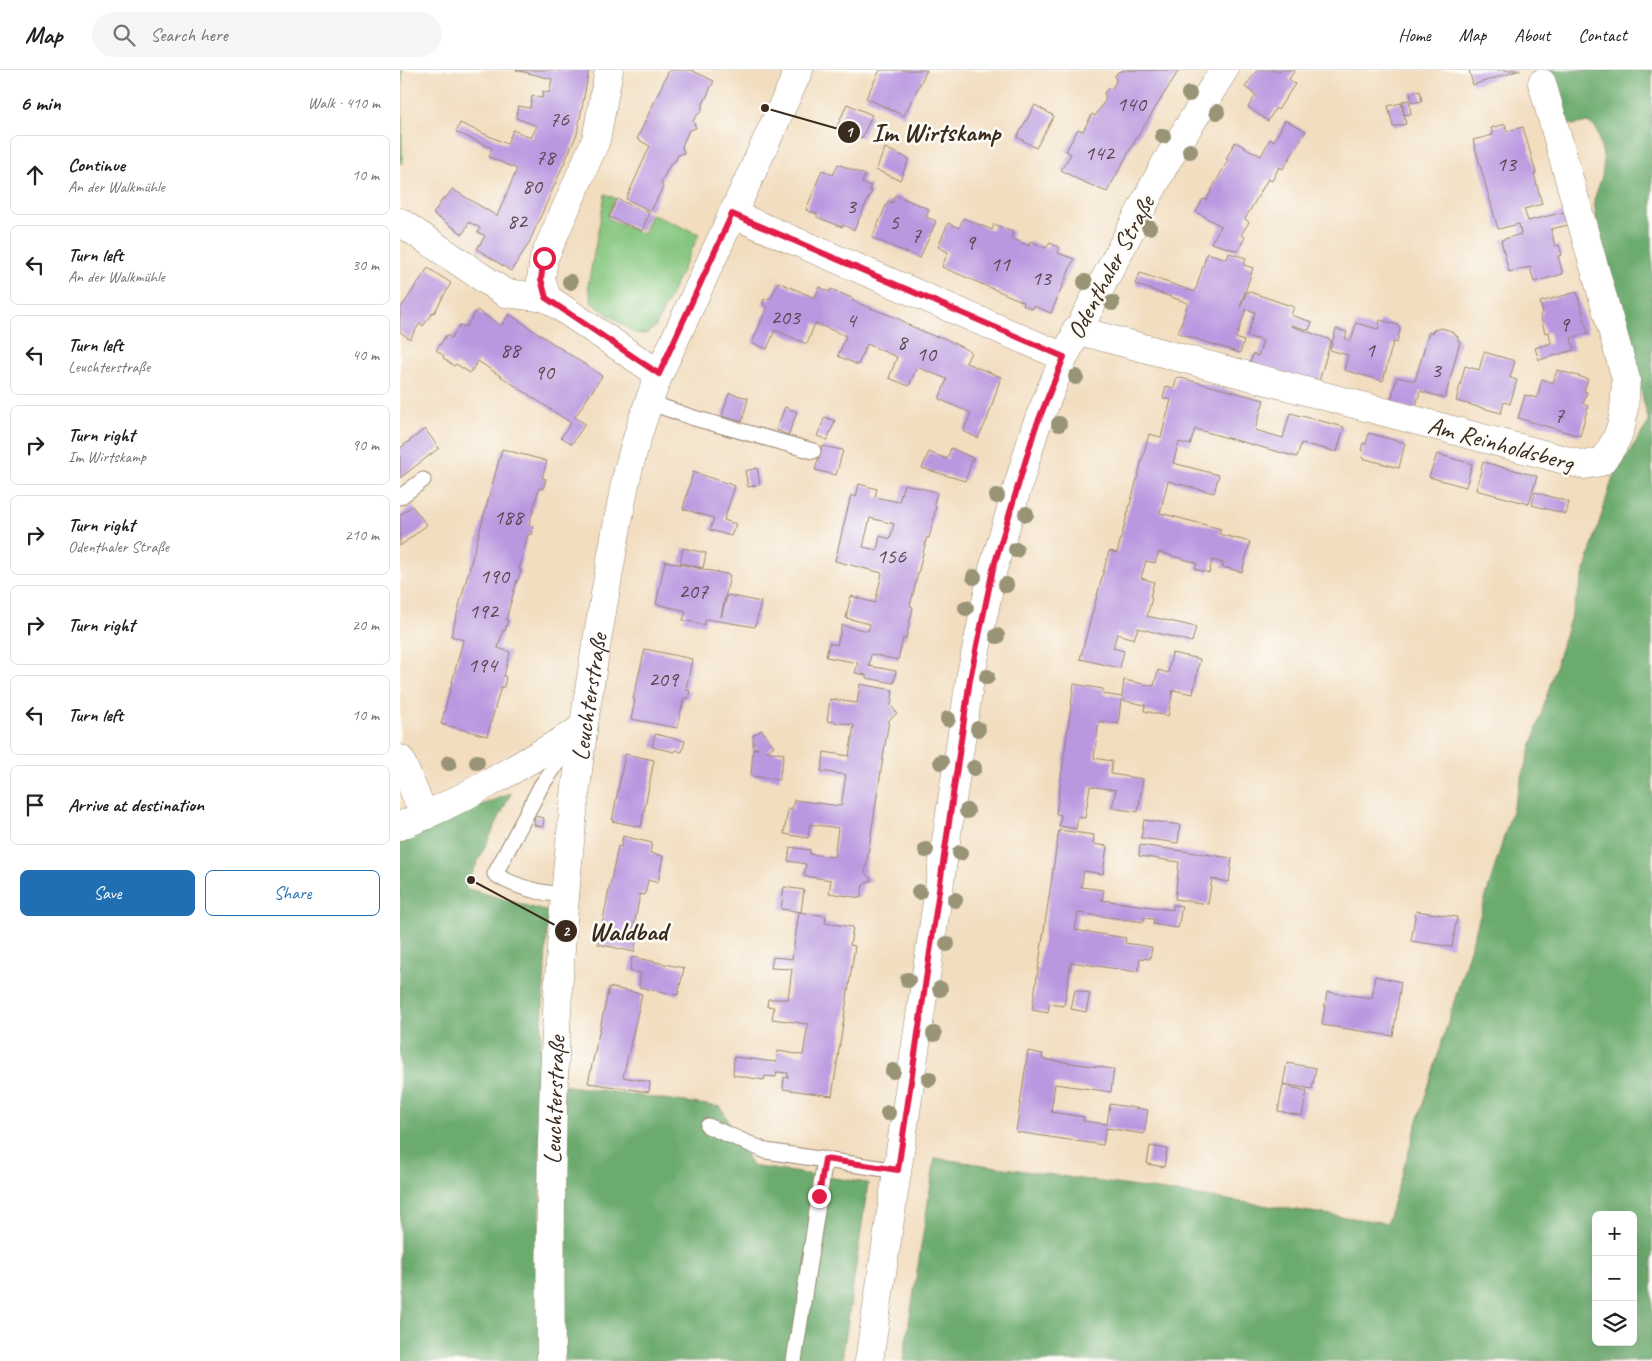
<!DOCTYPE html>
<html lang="en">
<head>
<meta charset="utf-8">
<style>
  body { margin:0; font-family:Caveat,sans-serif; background:#f6f6f6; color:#202124 }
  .controls { position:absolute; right:15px; bottom:15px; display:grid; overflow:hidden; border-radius:8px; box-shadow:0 5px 20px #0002 }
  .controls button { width:45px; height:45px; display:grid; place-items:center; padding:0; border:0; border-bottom:1px solid #e0e0e0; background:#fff; color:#202124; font:25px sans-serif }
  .stop { position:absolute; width:15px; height:15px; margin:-11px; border:4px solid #e11d48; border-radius:50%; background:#fff }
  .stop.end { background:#e11d48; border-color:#fff; box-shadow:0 1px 5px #0008 }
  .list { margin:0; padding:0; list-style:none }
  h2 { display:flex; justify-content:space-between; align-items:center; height:65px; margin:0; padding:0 20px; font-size:21px }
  h2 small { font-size:16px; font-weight:400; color:#757577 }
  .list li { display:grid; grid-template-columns:32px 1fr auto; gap:15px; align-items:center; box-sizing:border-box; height:80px; margin:0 10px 10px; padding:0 10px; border:1px solid #e0e0e0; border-radius:8px }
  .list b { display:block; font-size:19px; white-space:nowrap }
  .list p { margin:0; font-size:16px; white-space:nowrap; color:#757577 }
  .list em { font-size:16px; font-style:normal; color:#757577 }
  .actions { display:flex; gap:10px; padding:15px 20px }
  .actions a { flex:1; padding:11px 0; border:1px solid #1f6fb2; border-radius:8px; text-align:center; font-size:18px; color:#1f6fb2 }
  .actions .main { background:#1f6fb2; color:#fff }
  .icon { flex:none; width:28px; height:28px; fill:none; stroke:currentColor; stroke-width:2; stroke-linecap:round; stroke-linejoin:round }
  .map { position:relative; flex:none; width:1252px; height:1291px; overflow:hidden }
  header { display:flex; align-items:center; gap:30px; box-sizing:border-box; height:70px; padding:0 25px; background:#fff; border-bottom:1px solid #e0e0e0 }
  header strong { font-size:24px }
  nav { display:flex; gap:28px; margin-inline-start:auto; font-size:18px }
  .search { width:350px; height:45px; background:#f6f6f6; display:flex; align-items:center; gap:12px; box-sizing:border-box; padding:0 18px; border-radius:28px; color:#757577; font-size:19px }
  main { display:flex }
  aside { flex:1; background:#fff }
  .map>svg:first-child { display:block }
  .green { fill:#85c67f; stroke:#60784e }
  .forest { fill:#6cab6e; stroke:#546a46; fill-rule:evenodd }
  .building { fill:#b998e0; fill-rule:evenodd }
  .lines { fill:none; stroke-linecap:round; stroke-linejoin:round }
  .lane-casing { stroke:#96846e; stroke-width:17 }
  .street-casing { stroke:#96846e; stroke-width:29 }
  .secondary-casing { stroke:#96846e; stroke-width:29 }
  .lane { stroke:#fff; stroke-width:15 }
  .street { stroke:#fff; stroke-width:28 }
  .secondary { stroke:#fff; stroke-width:28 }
  .tree { fill:#999476 }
  .route { stroke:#e11d48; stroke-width:6 }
  .labels { text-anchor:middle; stroke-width:5; stroke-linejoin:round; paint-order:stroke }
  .number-label { font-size:22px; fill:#5a464e }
  .street-label { font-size:25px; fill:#3b2a1e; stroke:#fdfcf7 }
  .leader { fill:none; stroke:#3b2a1e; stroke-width:2 }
  .callout-dot { fill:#3b2a1e; stroke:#fdfcf7; stroke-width:2 }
  .mark-label { font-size:15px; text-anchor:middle; font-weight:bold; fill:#fff }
  .callout-label { font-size:26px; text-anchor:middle; font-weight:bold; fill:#3b2a1e; stroke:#fdfcf7; stroke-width:5; stroke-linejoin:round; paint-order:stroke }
</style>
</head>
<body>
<header>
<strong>Map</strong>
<div class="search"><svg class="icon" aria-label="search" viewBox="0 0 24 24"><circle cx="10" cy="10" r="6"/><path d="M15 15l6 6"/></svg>Search here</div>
<nav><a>Home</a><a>Map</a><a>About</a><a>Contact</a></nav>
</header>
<main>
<aside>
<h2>6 min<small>Walk · 410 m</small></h2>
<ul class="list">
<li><svg class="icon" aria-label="ahead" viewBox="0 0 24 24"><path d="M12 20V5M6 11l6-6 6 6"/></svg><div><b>Continue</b><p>An der Walkmühle</p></div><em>10 m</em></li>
<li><svg class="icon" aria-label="left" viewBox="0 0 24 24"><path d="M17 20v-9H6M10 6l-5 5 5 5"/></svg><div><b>Turn left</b><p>An der Walkmühle</p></div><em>30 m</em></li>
<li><svg class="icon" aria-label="left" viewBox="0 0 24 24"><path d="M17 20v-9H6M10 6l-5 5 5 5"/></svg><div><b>Turn left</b><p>Leuchterstraße</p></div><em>40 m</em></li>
<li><svg class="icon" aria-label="right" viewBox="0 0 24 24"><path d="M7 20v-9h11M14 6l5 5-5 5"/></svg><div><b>Turn right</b><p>Im Wirtskamp</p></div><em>90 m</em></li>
<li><svg class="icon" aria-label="right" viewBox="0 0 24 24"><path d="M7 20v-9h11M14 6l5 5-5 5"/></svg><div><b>Turn right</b><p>Odenthaler Straße</p></div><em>210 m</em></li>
<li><svg class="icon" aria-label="right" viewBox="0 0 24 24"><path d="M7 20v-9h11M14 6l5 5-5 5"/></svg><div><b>Turn right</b></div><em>20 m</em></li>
<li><svg class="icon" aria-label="left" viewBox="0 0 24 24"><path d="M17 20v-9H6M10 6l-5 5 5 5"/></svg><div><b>Turn left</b></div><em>10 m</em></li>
<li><svg class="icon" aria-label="arrive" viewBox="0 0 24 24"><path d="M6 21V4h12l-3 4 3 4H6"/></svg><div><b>Arrive at destination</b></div></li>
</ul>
<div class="actions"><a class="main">Save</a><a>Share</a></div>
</aside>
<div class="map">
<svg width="1252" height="1291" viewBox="0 0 1252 1291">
  <rect width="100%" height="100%" fill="#fdfcf7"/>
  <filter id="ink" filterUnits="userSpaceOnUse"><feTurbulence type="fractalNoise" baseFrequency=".02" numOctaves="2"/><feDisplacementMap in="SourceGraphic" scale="10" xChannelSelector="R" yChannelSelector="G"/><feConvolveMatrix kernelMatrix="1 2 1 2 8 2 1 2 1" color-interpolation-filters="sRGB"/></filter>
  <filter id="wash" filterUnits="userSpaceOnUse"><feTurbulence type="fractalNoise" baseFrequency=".0096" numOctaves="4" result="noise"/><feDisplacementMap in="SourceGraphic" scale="20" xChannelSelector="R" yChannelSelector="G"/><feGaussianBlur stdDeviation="1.12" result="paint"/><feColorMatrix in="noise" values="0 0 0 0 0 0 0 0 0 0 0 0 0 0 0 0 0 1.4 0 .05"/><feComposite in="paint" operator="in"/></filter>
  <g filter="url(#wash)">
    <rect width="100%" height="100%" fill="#f2ddbf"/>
    <g class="green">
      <rect x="0" y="0" width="2" height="93"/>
      <path d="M205,124L215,128L207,148L243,164L251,144L299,164L256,256L246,264L234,263L192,233L188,216Z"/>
    </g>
    <g class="forest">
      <path d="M1148,0H1252V1291H503L535,1088L987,1153L1213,407L1249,352L1196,148L1194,130L1202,106L1204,90L1196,58L1188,52L1173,55L1162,51ZM1196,1145H1233V1272H1196Z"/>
      <path d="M111,723L65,818L148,842L139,1011L142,1291H0V768Z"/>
      <path d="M163,1015L321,1037L352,1096L468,1113L442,1291H165Z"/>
    </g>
    <g id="blocks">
      <g class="building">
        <path d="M116,0H189L177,64L128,175L111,201L77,179L85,166L78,162L80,158L69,152L63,164L33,144L44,127L46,128L52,119L97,146L117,99L89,87L92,78L56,62L60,53L107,74L113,60L131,68L137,56L116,48L118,36L130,38L132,26L142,28L143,21L149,23L152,9Z"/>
        <path d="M269,0H291L314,11L302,36V41L297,45L293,51L296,58L289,60L282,76L284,83L278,85L275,91L271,93L261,112L263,117L251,141L226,129L250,76L237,69Z"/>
        <path d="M480,0H527L504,46L466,28Z"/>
        <path d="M724,0H779L736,69L707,122L677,109L661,100L671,84L666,81L678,59L683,61L692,44L695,46L706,29L704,23L707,19L712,18L716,11L715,6L718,2Z"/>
        <path d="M857,0H895L889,9L895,14L878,40L876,38L868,51L848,37L856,25L845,17Z"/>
        <path d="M1069,0H1120L1073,15Z"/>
        <path d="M1020,21L1022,31L1012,33L1010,23Z"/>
        <path d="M1009,30L1011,44L1004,45L1002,31Z"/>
        <path d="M1001,33L1006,54L993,57L988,36Z"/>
        <path d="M447,34L472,45L462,68L437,57Z"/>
        <path d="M635,35L654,46L636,78L617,67Z"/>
        <path d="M885,50L906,61L883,99L879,97L872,111L868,109L845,149L849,152L841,165L845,167L838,181L811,173L821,156L796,142L803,129L806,130L828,90L826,89L835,72L861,86L870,69L874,71Z"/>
        <path d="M1105,54L1107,61L1123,57L1136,103L1134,104L1142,134L1124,139L1128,151L1164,142L1168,155L1151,159L1155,176L1159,175L1162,185L1158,186L1163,204L1134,212L1130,197L1109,202L1101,170L1121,164L1119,154L1098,159L1073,70L1093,65L1091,58Z"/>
        <path d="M485,78L509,89L500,110L476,100Z"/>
        <path d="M438,94L465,105L462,113L471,116L469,120L472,121L454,160L443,155L442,157L417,147V144L406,140L422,100L433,105Z"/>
        <path d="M495,125L529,139L526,147L536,151L520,188L472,168L488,131L492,133Z"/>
        <path d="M217,129L249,143L242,161L209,147Z"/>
        <path d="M563,148L592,160L594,154L613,162L611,168L629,176L630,171L646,178L650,173L659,177L658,183L674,189L651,243L634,236L633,239L623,235L624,232L542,197L548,182L538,177L548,153L559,158Z"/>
        <path d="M807,183L827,189L829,183L846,188L844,195L853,198L840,237L847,221L894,237L891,245L912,252L909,260L891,255V256L931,270L918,315L849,295L853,284L858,286L863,271L847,266L855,242L846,239L836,268L844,271L840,283L778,263L788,233L735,214L740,203L795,222Z"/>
        <path d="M28,198L51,213L34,243L33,242L23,256L20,253L10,269L0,262V239Z"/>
        <path d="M378,212L415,228L419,217L430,222L431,219L454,229L452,231L497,248L505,252L504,253L536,267L537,266L546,269L571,282L566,293L601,307L587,350L578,368L563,361L571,343L539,329L547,309L517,297L509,316L489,308L497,287L483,281L467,274L458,295L438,286L446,266L415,253L407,274L375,260L367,279L352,273L367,238L363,234L364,229L371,228Z"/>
        <path d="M1177,222L1188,263L1171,268L1174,280L1139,290L1135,278L1151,273L1149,262L1145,263L1140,244L1143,243L1140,232Z"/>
        <path d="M77,240L101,256L109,244L202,306L175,347L185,354L172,374L161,367L171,353L78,291L70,303L56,294L54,296L43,288L44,286L36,280L46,266L47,265L51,268L60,255L66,257Z"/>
        <path d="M980,250L998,255L1000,260L997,273L993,272L983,311L944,300L948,285L930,280L936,259L947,262L945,269L951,271L956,253L978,259Z"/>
        <path d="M1042,258L1051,261L1058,267V270L1060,271L1045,328L1020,321L1015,340L990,333L997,307L1015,311L1029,262L1032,263L1033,260Z"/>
        <path d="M1084,282L1115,291L1110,308L1117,310L1110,334L1104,332L1101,343L1056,331L1065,296L1079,300Z"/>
        <path d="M1157,300L1188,309L1184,321L1187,322L1183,334L1188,336L1180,366L1118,348L1125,325L1137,328L1142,309L1153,313Z"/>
        <path d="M777,307L864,330L855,360L883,368L890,343L944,357L937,382L901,373L897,387L795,359L790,375L779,372L773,393L819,405L814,423L768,411L760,443L821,459L819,464L850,472L842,502L822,497L823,493L812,490L809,503L795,499L797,493L759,482L755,493L746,491L741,508L754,512L750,527L752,528L747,546L796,557L792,572L738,558L734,569L717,564L713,578L724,581L720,598L680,589L709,481L717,483L749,364L761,367L771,330L763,328L766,316L774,318Z"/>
        <path d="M329,323L348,328L342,352L322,346Z"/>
        <path d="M385,337L397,342L388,365L376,360Z"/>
        <path d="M425,347L435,351L427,370L417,366Z"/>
        <path d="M25,359L39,378L0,408V378Z"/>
        <path d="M969,363L1005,373L999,398L962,388L963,381L961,380L963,373L966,374Z"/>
        <path d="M422,376L443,380L436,405L415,400Z"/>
        <path d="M551,378L573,388L565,411L522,398L529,382L547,389Z"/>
        <path d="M102,379L147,391L142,408L146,409L143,419L139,418L129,455L133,456L131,465L128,464L119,500H121L118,510H117L106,550L108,551L105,561L103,560L98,578L110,582L104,606L106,607L104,617H101L87,666L41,654L63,570L51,566Z"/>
        <path d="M1037,384L1072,394L1066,417L1029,407Z"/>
        <path d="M1083,392L1137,406L1129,434L1076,420Z"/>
        <path d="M357,398L360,414L348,417L345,401Z"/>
        <path d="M293,402L335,416L324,450L336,454L331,466L310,460L314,448L283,439Z"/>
        <path d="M459,414L477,419L475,427L499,432L504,414L537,422L534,434L536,435L533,452L529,468L527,467L510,536L513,537L506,569L503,568L498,590L471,584L469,596L496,601L494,613L466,608V605L455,603L458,593L426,587L429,573L437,575L442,555L468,561L470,554L446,548L448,538L451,526L475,533L482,503L435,491L451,425L456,427ZM470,448L494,454L490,469L480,466L477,480L463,477Z"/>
        <path d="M1135,422L1169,432L1166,444L1132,435Z"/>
        <path d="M12,436L27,455L0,476V445Z"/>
        <path d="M283,478L306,483L303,498L280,493Z"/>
        <path d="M265,491L330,505L321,547L327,525L361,532L355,557L306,549L304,555L283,550L286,541L256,534Z"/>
        <path d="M245,579L292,589L286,620L290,621L288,629L284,628L277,658L231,649L235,630L233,629Z"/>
        <path d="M772,583L800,589L793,624L773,620L768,646L744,641L745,635L721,630L718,654L699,651L694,688L712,691L711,704L743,709L738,742L712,738L716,720L690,716L685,748L678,747L676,759L659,756L661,745L656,744L674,614L703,619V624L722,627L724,610L754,616L758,600L768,603Z"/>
        <path d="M460,614L493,620L491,636L497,643L489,650L465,803L472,810L463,815L461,828L429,823L431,810L404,806L406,794L388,791L390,777L410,780V784L434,787L438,758L410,754L408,768L384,764L388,739L392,740L394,730L441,736L446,705L421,701L423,691L424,682L449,686L454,655L427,651L430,629L457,633Z"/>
        <path d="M362,660L374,676L367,681L384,684L379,710L351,706L353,679H358L353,677V665Z"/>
        <path d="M255,664L285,671L282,682L275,680V682L252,677Z"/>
        <path d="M225,684L254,690L241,757L212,751Z"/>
        <path d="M135,746L144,748L143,757L134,755Z"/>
        <path d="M744,750L780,755L778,773L741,768Z"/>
        <path d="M659,760L694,765L693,774L707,776L703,804L684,801L681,817L704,820L702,830L773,840V835L782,836L778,858L753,854L754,849L744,848V852L678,843L675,860L726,868L725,873L752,877L750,889L740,888L738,902L671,892L664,936L649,934L648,943L632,940Z"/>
        <path d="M223,766L252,773L250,783L263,786L258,813L248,810L245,825L240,824L233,862L238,863L234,882L198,874L218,776L221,777Z"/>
        <path d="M740,775L832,788L829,812L812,809L808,834L775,829L779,792L739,786Z"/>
        <path d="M384,817L404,820L401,842L381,839Z"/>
        <path d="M1016,841L1057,847L1052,877L1011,871Z"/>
        <path d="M399,842L426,846L425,853L453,857L450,875L455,876L432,1026L383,1019L384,1007L388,1008V1003L377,1002L376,1007L365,1006L364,1010L333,1005L334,987L376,992L378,981L403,985L408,954L372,949L374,937L367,936L368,929H388L392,899L371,898L373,887L392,889Z"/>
        <path d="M232,887L284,898L278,925L239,917L241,903L230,901Z"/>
        <path d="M975,906L1001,912L993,966L922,955L927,922L972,928Z"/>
        <path d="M209,917L242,924L223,1007L250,1012L249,1022L188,1013Z"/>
        <path d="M675,920L690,923L686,942L671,939Z"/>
        <path d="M628,981L643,984L642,989L714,999L711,1022L655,1014L651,1042L684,1047L683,1051L707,1054L710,1034L748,1040L744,1064L706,1058L703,1075L616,1062Z"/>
        <path d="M887,993L916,998L912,1019L883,1014Z"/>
        <path d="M883,1015L907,1021L902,1046L878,1041Z"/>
        <path d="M750,1076L767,1079L764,1097L747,1094Z"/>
      </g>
    </g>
  </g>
  <g filter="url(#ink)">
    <use href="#blocks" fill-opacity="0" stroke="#96846e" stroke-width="1"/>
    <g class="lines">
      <g class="lane-casing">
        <g id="lane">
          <path d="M248,332L294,348L413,381"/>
          <path d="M0,427L23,410"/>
          <path d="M165,825C139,823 116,818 95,804L141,716L173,671"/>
          <path d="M308,1056L366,1081L498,1101"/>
          <path d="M394,1291L425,1089"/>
        </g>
      </g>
      <g class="street-casing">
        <g id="street">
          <path d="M209,0L196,70L144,188L141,209L147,228L259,304"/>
          <path d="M332,144L664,287"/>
          <path d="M0,152L105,223L147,228"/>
          <path d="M676,260L1184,395L1201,392C1225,364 1224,344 1226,309L1142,13"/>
          <path d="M0,689L25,746"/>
          <path d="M0,756C65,730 123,694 183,658"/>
        </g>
      </g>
      <g class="secondary-casing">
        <g id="secondary">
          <path id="s1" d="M151,1291C148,1041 157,789 202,542C209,501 216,460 224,419C232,380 245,341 259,304L399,0"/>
          <path d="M469,1291L570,609L593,499L635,359L664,287L765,94L824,0"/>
        </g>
      </g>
      <use href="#lane" class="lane"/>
      <use href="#street" class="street"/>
      <use href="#secondary" class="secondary"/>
    </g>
    <g class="tree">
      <circle cx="789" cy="24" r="8"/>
      <circle cx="817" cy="42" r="8"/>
      <circle cx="763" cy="66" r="8"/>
      <circle cx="790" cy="81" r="8"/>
      <circle cx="749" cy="157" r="8"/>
      <circle cx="170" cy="212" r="8"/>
      <circle cx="685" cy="212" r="8"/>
      <circle cx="712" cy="233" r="8"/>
      <circle cx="676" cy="307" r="8"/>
      <circle cx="659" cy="354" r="8"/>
      <circle cx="597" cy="426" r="8"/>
      <circle cx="626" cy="444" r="8"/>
      <circle cx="616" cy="480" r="8"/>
      <circle cx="574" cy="507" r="8"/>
      <circle cx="606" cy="515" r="8"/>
      <circle cx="566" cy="538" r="8"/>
      <circle cx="597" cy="566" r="8"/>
      <circle cx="587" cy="607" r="8"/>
      <circle cx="548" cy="649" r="8"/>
      <circle cx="578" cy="659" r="8"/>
      <circle cx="77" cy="692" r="8"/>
      <circle cx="541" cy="692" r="8"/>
      <circle cx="49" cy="693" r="8"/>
      <circle cx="574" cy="698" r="8"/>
      <circle cx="567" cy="741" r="8"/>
      <circle cx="526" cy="780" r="8"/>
      <circle cx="560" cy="783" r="8"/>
      <circle cx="519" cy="822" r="8"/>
      <circle cx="555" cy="830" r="8"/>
      <circle cx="547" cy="874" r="8"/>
      <circle cx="508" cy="910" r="8"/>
      <circle cx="540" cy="919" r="8"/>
      <circle cx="534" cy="964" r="8"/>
      <circle cx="493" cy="1001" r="8"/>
      <circle cx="529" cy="1009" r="8"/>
      <circle cx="488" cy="1043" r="8"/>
    </g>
  </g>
  <g class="lines" filter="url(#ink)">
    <path class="route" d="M144,188L141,209L146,228L259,304L332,144L664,287L635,359L593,499L570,609L498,1100L425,1089L419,1126"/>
  </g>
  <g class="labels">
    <g class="number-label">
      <text x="731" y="41">140</text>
      <text x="159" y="56">76</text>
      <text x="699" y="90">142</text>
      <text x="145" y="94">78</text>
      <text x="1106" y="101">13</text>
      <text x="132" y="123">80</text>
      <text x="451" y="143">3</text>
      <text x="117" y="158">82</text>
      <text x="494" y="159">5</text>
      <text x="516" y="172">7</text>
      <text x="570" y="179">9</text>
      <text x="600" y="201">11</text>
      <text x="641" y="215">13</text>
      <text x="385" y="254">203</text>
      <text x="451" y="257">4</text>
      <text x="1164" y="261">9</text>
      <text x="502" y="279">8</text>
      <text x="110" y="287">88</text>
      <text x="970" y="287">1</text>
      <text x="526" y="291">10</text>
      <text x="1036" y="307">3</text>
      <text x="144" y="309">90</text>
      <text x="1159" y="352">7</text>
      <text x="108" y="454">188</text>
      <text x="491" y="493">156</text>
      <text x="94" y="513">190</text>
      <text x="293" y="528">207</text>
      <text x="83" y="548">192</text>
      <text x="82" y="602">194</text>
      <text x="263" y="616">209</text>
    </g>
    <g class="street-label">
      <text transform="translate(710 197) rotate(-62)" y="9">Odenthaler Straße</text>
      <text transform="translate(1101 373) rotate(15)" y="9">Am Reinholdsberg</text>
      <text dy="9" stroke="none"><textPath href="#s1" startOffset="666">Leuchterstraße</textPath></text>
      <text dy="9" stroke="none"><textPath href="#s1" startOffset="261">Leuchterstraße</textPath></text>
    </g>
  </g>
  <path class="leader" d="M365 38L449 62M71 810L166 861"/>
  <g class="callout-dot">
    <circle cx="365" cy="38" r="5"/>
    <circle cx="71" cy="810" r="5"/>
    <circle cx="449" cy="62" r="12"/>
    <circle cx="166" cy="861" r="12"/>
  </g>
  <g class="mark-label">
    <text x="449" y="67">1</text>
    <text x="166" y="866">2</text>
  </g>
  <g class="callout-label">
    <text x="536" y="71">Im Wirtskamp</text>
    <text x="228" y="870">Waldbad</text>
  </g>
</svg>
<div class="controls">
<button>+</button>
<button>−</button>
<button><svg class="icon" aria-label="layers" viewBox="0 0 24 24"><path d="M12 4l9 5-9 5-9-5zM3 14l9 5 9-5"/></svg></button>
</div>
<div class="stop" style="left:144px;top:188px"></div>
<div class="stop end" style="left:419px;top:1126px"></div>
</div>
</main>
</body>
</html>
